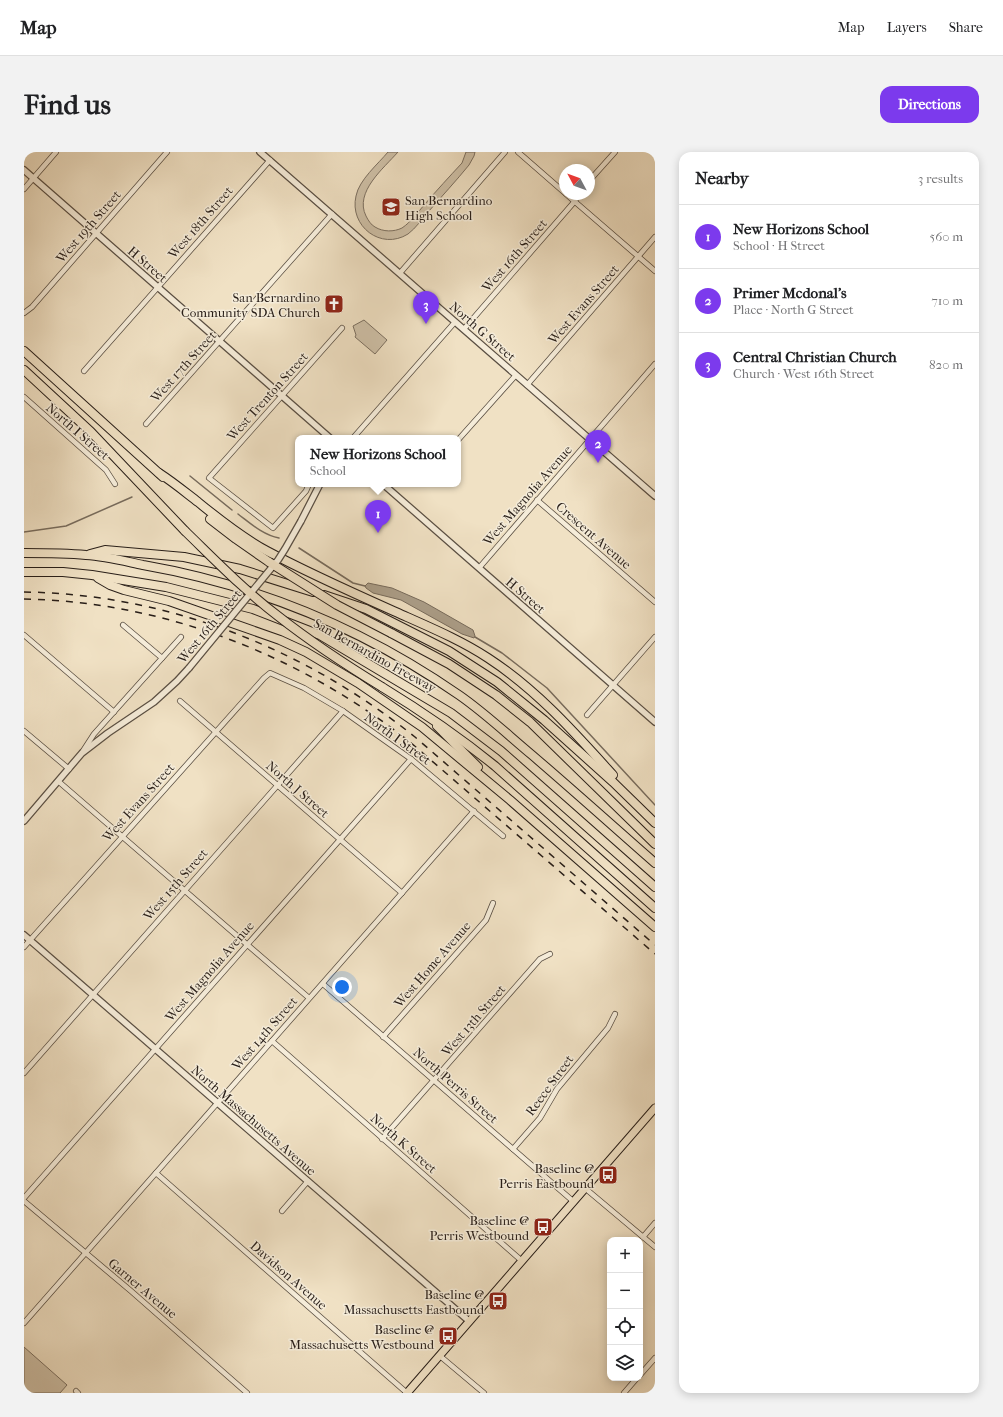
<!DOCTYPE html>
<html lang="en">
<head>
<meta charset="utf-8">
<style>
  body { margin:0; font-family:"IM FELL French Canon",serif; background:#f2f2f2; color:#202124 }
  .controls { position:absolute; right:12px; bottom:12px; display:grid; overflow:hidden; border-radius:8px; box-shadow:0 2px 10px #0003 }
  .controls button { width:36px; height:36px; display:grid; place-items:center; padding:0; border:0; border-bottom:1px solid #e0e0e0; background:#fff; color:#202124; font:20px sans-serif }
  .compass { position:absolute; left:535px; top:12px; width:36px; height:36px; border-radius:50%; background:#fff; box-shadow:0 2px 10px #0003; rotate:311deg }
  .you { position:absolute; left:318px; top:835px; width:14px; height:14px; margin:-10px; border:3px solid #fff; border-radius:50%; background:#1a73e8; box-shadow:0 0 0 6px #1a73e833 }
  .badge { display:grid; place-items:center; width:26px; height:26px; border-radius:50%; background:#7c3aed; color:#fff; font-size:13px; font-weight:700 }
  .pin { position:absolute; translate:-50% -33px; filter:drop-shadow(0 1px 2px #0008) }
  .pin::after { content:''; position:absolute; top:21px; width:14px; height:12px; background:inherit; clip-path:polygon(0 0,100% 0,50% 100%) }
  .popup { position:absolute; left:271px; top:283px; width:166px; height:52px; box-sizing:border-box; display:grid; place-content:center; border-radius:8px; background:#fff; filter:drop-shadow(0 1px 3px #0005); font-size:13px; white-space:nowrap; color:#757577 }
  .popup b { font-size:15px; color:#202124 }
  .popup::after { content:''; position:absolute; left:50%; top:100%; margin-left:-8px; border:8px solid transparent; border-top-color:#fff }
  .list { margin:0; padding:0; list-style:none }
  h2 { display:flex; justify-content:space-between; align-items:center; height:52px; margin:0; padding:0 16px; font-size:17px }
  h2 small { font-size:13px; font-weight:400; color:#757577 }
  .list li { display:grid; grid-template-columns:26px 1fr auto; gap:12px; align-items:center; box-sizing:border-box; height:64px; padding:0 16px; border-top:1px solid #e0e0e0 }
  .list b { display:block; font-size:15px; white-space:nowrap }
  .list p { margin:0; font-size:13px; white-space:nowrap; color:#757577 }
  .list em { font-size:13px; font-style:normal; color:#757577 }
  .icon { flex:none; width:22px; height:22px; fill:none; stroke:currentColor; stroke-width:2; stroke-linecap:round; stroke-linejoin:round }
  .map { position:relative; flex:none; width:631px; height:1241px; overflow:hidden; border-radius:12px }
  header { display:flex; align-items:center; gap:24px; box-sizing:border-box; height:56px; padding:0 20px; background:#fff; border-bottom:1px solid #e0e0e0 }
  header strong { font-size:19px }
  nav { display:flex; gap:22px; margin-inline-start:auto; font-size:14px }
  .intro { display:flex; align-items:center; justify-content:space-between; box-sizing:border-box; height:96px; padding:0 24px }
  h1 { margin:0; font-size:28px }
  .button { padding:10px 18px; border-radius:12px; background:#7c3aed; color:#fff; font-size:14px; font-weight:700 }
  main { display:flex; gap:24px; padding:0 24px }
  aside { flex:1; background:#fff; border-radius:12px; box-shadow:0 2px 10px #0003 }
  .map>svg:first-child { display:block }
  .green { fill:#cec0a7; stroke:#7b6f60 }
  .water { fill:#ac9f8a; stroke:#776b5c }
  .lines { fill:none; stroke-linecap:round; stroke-linejoin:round }
  .stream { stroke:#776b5c; stroke-width:1.5 }
  .minor-casing { stroke:#5a4f43; stroke-width:6 }
  .tertiary-casing { stroke:#5a4f43; stroke-width:8 }
  .primary-casing { stroke:#281e18; stroke-width:9 }
  .motorway-casing { stroke:#281e18; stroke-width:10 }
  .minor { stroke:#f5ecd9; stroke-width:4.5 }
  .tertiary { stroke:#f5ecd9; stroke-width:5.5 }
  .primary { stroke:#f0e1c4; stroke-width:7 }
  .motorway { stroke:#f0e1c4; stroke-width:8 }
  .rail { stroke:#281e18; stroke-width:1.5; stroke-dasharray:7 7; stroke-linecap:butt }
  .tertiary-bridge-casing { stroke:#5a4f43; stroke-width:8; stroke-linecap:butt }
  .motorway-bridge-casing { stroke:#281e18; stroke-width:10; stroke-linecap:butt }
  .tertiary-bridge { stroke:#f5ecd9; stroke-width:5.5 }
  .motorway-bridge { stroke:#f0e1c4; stroke-width:8 }
  .labels { text-anchor:middle; stroke-width:3; stroke-linejoin:round; paint-order:stroke }
  .poi-label { font-size:13px; fill:#281e18; stroke:#f5ecd9; text-anchor:end }
  .street-label { font-size:13px; fill:#281e18; stroke:#f5ecd9 }
</style>
</head>
<body>
<header>
<strong>Map</strong>
<nav><a>Map</a><a>Layers</a><a>Share</a></nav>
</header>
<div class="intro"><h1>Find us</h1><a class="button">Directions</a></div>
<main>
<div class="map">
<svg width="631" height="1241" viewBox="0 0 631 1241">
  <rect width="100%" height="100%" fill="#f0e1c4"/>
  <filter id="stains"><feTurbulence type="fractalNoise" baseFrequency=".005" numOctaves="4"/><feColorMatrix values="0 0 0 0 .2 0 0 0 0 .09 0 0 0 0 .02 0 0 0 .5 -.17"/></filter>
  <radialGradient id="worn" r=".72"><stop offset=".6" stop-color="#630" stop-opacity="0"/><stop offset="1" stop-color="#630" stop-opacity=".3"/></radialGradient>
  <g class="green">
    <path d="M364,0H374C360,16 330,40 342,64C344,68 347,73 351,75C359,80 370,80 378,76C387,70 394,60 401,52C413,38 425,25 438,11L442,0H451L450,4L445,13C432,29 418,44 405,59C398,67 392,76 384,82C357,99 325,74 332,44C335,28 354,12 364,0Z"/>
    <path d="M340,168L363,188L351,202L331,185L332,183L329,174Z"/>
    <path d="M0,1195L43,1233L36,1241H0Z"/>
  </g>
  <path class="water" d="M344,431L368,436L400,450L449,478L451,484L450,486L438,482L377,448L349,441L342,436L341,434Z"/>
  <g class="lines">
    <g class="stream">
      <path d="M166,324L208,358"/>
      <path d="M214,362C226,371 239,383 255,386"/>
      <path d="M0,380L42,374L108,345"/>
      <path d="M275,396L329,431L341,434"/>
      <path d="M451,485L478,501L523,536L631,653"/>
    </g>
    <g class="minor-casing">
      <g id="minor">
        <path d="M494,0L541,41"/>
        <path d="M565,29L591,0"/>
        <path d="M0,37L32,0"/>
        <path d="M542,42L631,119"/>
        <path d="M376,121L481,0"/>
        <path d="M0,161L8,155L143,0"/>
        <path d="M440,177L551,49L554,42"/>
        <path d="M60,219L246,8"/>
        <path d="M503,233L631,85"/>
        <path d="M0,245L82,318L91,332"/>
        <path d="M122,272L308,62"/>
        <path d="M329,286L431,170"/>
        <path d="M434,288L492,223"/>
        <path d="M285,332L282,339L249,376L185,326L318,176"/>
        <path d="M513,348L631,450"/>
        <path d="M455,416L631,212"/>
        <path d="M99,473L138,506"/>
        <path d="M0,483L90,560"/>
        <path d="M156,549L378,741"/>
        <path d="M563,563L631,485"/>
        <path d="M0,579L45,617"/>
        <path d="M59,599L70,582L157,485"/>
        <path d="M34,629L285,846"/>
        <path d="M0,795L240,526L246,521L280,536L319,559L387,607L479,684"/>
        <path d="M299,832L550,1050"/>
        <path d="M359,885L462,768L469,751"/>
        <path d="M248,889L498,1109"/>
        <path d="M0,921L319,559"/>
        <path d="M358,987L516,807L526,802"/>
        <path d="M489,997L516,966L533,937L584,876L591,862"/>
        <path d="M132,1021L383,1241"/>
        <path d="M562,1037L631,1095"/>
        <path d="M0,1046L387,607"/>
        <path d="M0,1049L107,1139L223,1241"/>
        <path d="M258,1059L284,1029"/>
        <path d="M619,1085L631,1071"/>
        <path d="M0,1171L450,659"/>
        <path d="M416,1204L460,1241"/>
        <path d="M616,1223L631,1206"/>
        <path d="M52,1239L54,1241"/>
        <path d="M600,1241L613,1226"/>
      </g>
    </g>
    <g class="tertiary-casing">
      <g id="tertiary">
        <path d="M236,0L631,344"/>
        <path d="M0,18L306,286"/>
        <path d="M359,332L631,570"/>
        <path d="M277,369L296,332"/>
        <path d="M0,669L58,601L84,581L130,550L153,529L165,516"/>
        <path d="M0,783L445,1169"/>
      </g>
    </g>
    <g class="primary-casing">
      <path id="primary" d="M383,1241L631,956"/>
    </g>
    <g class="motorway-casing">
      <g id="motorway">
        <path d="M0,199L139,325"/>
        <path d="M0,218L67,280L161,379"/>
        <path d="M135,321C149,330 161,340 174,350C196,368 219,386 243,399C288,423 336,444 383,465C410,477 438,489 464,506C513,538 550,580 589,623"/>
        <path d="M186,367L212,387L245,410"/>
        <path d="M0,401C21,401 41,401 62,403C81,404 100,409 119,413C233,433 340,477 435,543C461,561 484,583 508,603C550,639 590,675 631,711"/>
        <path d="M66,402L81,398L160,405L216,417L289,440"/>
        <path d="M0,420H39L68,423L142,435L229,457L296,483L427,561L477,599L631,735"/>
        <path d="M74,426L86,433L100,438L145,449L256,488L282,500L334,531L398,575L486,648L631,775"/>
        <path d="M300,443L342,457L425,499L473,530L520,568L589,630L631,671"/>
        <path d="M367,481L425,512L472,543L506,570L631,692"/>
        <path d="M358,535C399,560 434,584 471,614L631,756"/>
        <path d="M413,574L454,615"/>
      </g>
    </g>
    <use href="#minor" class="minor"/>
    <use href="#tertiary" class="tertiary"/>
    <use href="#primary" class="primary"/>
    <use href="#motorway" class="motorway"/>
    <g class="rail">
      <path d="M0,440C143,442 280,496 391,585L631,793"/>
      <path d="M0,447C142,450 275,503 386,590L631,802"/>
    </g>
    <g class="tertiary-bridge-casing">
      <path id="tertiary-bridge" d="M165,516L254,408L261,397L277,369"/>
    </g>
    <g class="motorway-bridge-casing">
      <g id="motorway-bridge">
        <path d="M161,379C191,408 221,439 254,464C287,490 322,513 358,535"/>
        <path d="M245,410L313,453L367,481"/>
      </g>
    </g>
    <use href="#tertiary-bridge" class="tertiary-bridge"/>
    <use href="#motorway-bridge" class="motorway-bridge"/>
  </g>
  <defs>
    <g id="school-square" transform="scale(1)"><rect x="-9" y="-9" width="18" height="18" rx="4" fill="#8f2418" stroke="#f5ecd9"/><path d="M0-5L7-2L0 1L-7-2ZM-4 1L0 2.5L4 1V4Q0 6-4 4Z" fill="#fff"/></g>
    <g id="church-square" transform="scale(1)"><rect x="-9" y="-9" width="18" height="18" rx="4" fill="#8f2418" stroke="#f5ecd9"/><path d="M-1.2-6h2.4v3.5h3.3v2.4h-3.3V6h-2.4V-.1h-3.3v-2.4h3.3Z" fill="#fff"/></g>
    <g id="bus-square" transform="scale(1)"><rect x="-9" y="-9" width="18" height="18" rx="4" fill="#8f2418" stroke="#f5ecd9"/><path d="M-5-6H5V4H4V6H2V4H-2V6H-4V4H-5ZM-3.5-4V0h7V-4ZM-3.5 1.2v1.5H-2V1.2ZM2 1.2v1.5H3.5V1.2Z" fill="#fff"/></g>
  </defs>
  <g fill-rule="evenodd">
    <use href="#school-square" x="367" y="55"/>
    <use href="#church-square" x="310" y="152"/>
    <use href="#bus-square" x="584" y="1023"/>
    <use href="#bus-square" x="519" y="1075"/>
    <use href="#bus-square" x="474" y="1149"/>
    <use href="#bus-square" x="424" y="1184"/>
  </g>
  <g class="labels">
    <g class="poi-label">
      <text x="381" y="53" text-anchor="start">San Bernardino<tspan x="381" dy="15">High School</tspan></text>
      <text x="296" y="150">San Bernardino<tspan x="296" dy="15">Community SDA Church</tspan></text>
      <text x="570" y="1021">Baseline @<tspan x="570" dy="15">Perris Eastbound</tspan></text>
      <text x="505" y="1073">Baseline @<tspan x="505" dy="15">Perris Westbound</tspan></text>
      <text x="460" y="1147">Baseline @<tspan x="460" dy="15">Massachusetts Eastbound</tspan></text>
      <text x="410" y="1182">Baseline @<tspan x="410" dy="15">Massachusetts Westbound</tspan></text>
    </g>
    <g class="street-label">
      <text transform="translate(176 70) rotate(-49)" y="5">West 18th Street</text>
      <text transform="translate(64 74) rotate(-49)" y="5">West 19th Street</text>
      <text transform="translate(490 103) rotate(-49)" y="5">West 16th Street</text>
      <text transform="translate(124 112) rotate(41)" y="5">H Street</text>
      <text transform="translate(559 152) rotate(-49)" y="5">West Evans Street</text>
      <text transform="translate(459 179) rotate(41)" y="5">North G Street</text>
      <text transform="translate(159 214) rotate(-48)" y="5">West 17th Street</text>
      <text transform="translate(243 244) rotate(-48)" y="5">West Trenton Street</text>
      <text transform="translate(54 279) rotate(41)" y="5">North I Street</text>
      <text transform="translate(503 343) rotate(-49)" y="5">West Magnolia Avenue</text>
      <text transform="translate(570 383) rotate(41)" y="5">Crescent Avenue</text>
      <text transform="translate(502 443) rotate(41)" y="5">H Street</text>
      <text transform="translate(185 474) rotate(-50)" y="5">West 16th Street</text>
      <text transform="translate(351 503) rotate(29)" y="5">San Bernardino Freeway</text>
      <text transform="translate(374 586) rotate(36)" y="5">North I Street</text>
      <text transform="translate(274 637) rotate(41)" y="5">North J Street</text>
      <text transform="translate(114 650) rotate(-48)" y="5">West Evans Street</text>
      <text transform="translate(151 732) rotate(-49)" y="5">West 15th Street</text>
      <text transform="translate(408 812) rotate(-49)" y="5">West Home Avenue</text>
      <text transform="translate(185 819) rotate(-49)" y="5">West Magnolia Avenue</text>
      <text transform="translate(449 868) rotate(-49)" y="5">West 13th Street</text>
      <text transform="translate(240 881) rotate(-49)" y="5">West 14th Street</text>
      <text transform="translate(432 933) rotate(41)" y="5">North Perris Street</text>
      <text transform="translate(525 933) rotate(-54)" y="5">Reece Street</text>
      <text transform="translate(230 968) rotate(41)" y="5">North Massachusetts Avenue</text>
      <text transform="translate(380 991) rotate(41)" y="5">North K Street</text>
      <text transform="translate(265 1123) rotate(41)" y="5">Davidson Avenue</text>
      <text transform="translate(119 1136) rotate(40)" y="5">Garner Avenue</text>
    </g>
  </g>
  <rect width="100%" height="100%" filter="url(#stains)"/>
  <rect width="100%" height="100%" fill="url(#worn)"/>
</svg>
<div class="controls">
<button>+</button>
<button>−</button>
<button><svg class="icon" aria-label="locate" viewBox="0 0 24 24"><circle cx="12" cy="12" r="6"/><path d="M12 2v4M12 18v4M2 12h4M18 12h4"/></svg></button>
<button><svg class="icon" aria-label="layers" viewBox="0 0 24 24"><path d="M12 4l9 5-9 5-9-5zM3 14l9 5 9-5"/></svg></button>
</div>
<svg class="compass" viewBox="-18 -18 36 36"><path d="M0-13l5 13h-10z" fill="#e53935"/><path d="M0 13l5-13h-10z" fill="#757577"/></svg>
<div class="you"></div>
<div class="pin badge" style="left:354px;top:381px">1</div>
<div class="popup"><b>New Horizons School</b>School</div>
<div class="pin badge" style="left:574px;top:311px">2</div>
<div class="pin badge" style="left:402px;top:172px">3</div>
</div>
<aside>
<h2>Nearby<small>3 results</small></h2>
<ul class="list">
<li><span class="badge">1</span><div><b>New Horizons School</b><p>School · H Street</p></div><em>560 m</em></li>
<li><span class="badge">2</span><div><b>Primer Mcdonal's</b><p>Place · North G Street</p></div><em>710 m</em></li>
<li><span class="badge">3</span><div><b>Central Christian Church</b><p>Church · West 16th Street</p></div><em>820 m</em></li>
</ul>
</aside>
</main>
</body>
</html>
